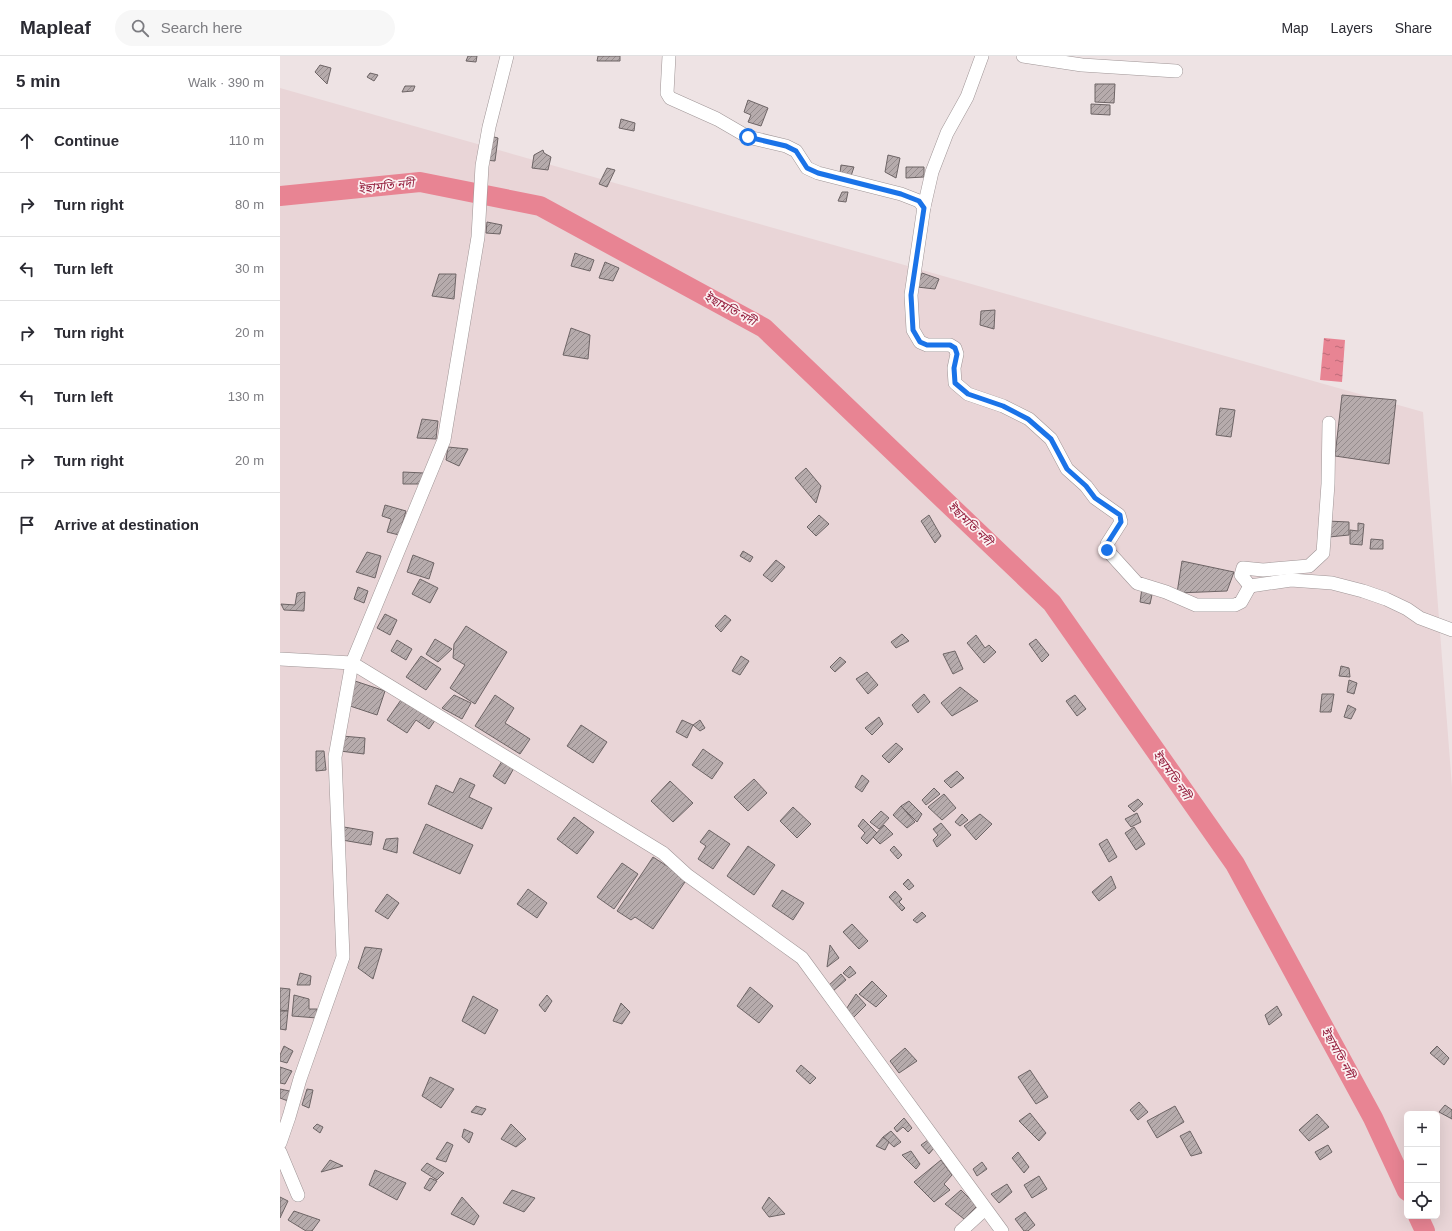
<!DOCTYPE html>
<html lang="en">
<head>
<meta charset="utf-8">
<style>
  body { margin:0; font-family:Helvetica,"Noto Sans Bengali",sans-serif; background:#f7f7f7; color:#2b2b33 }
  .controls { position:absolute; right:12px; bottom:12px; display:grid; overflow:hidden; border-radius:6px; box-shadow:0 4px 16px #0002 }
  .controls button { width:36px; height:36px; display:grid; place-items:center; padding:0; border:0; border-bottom:1px solid #e1e1e2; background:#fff; color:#2b2b33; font:20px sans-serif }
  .stop { position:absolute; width:12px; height:12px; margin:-9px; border:3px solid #1a73e8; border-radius:50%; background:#fff }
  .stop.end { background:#1a73e8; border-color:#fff; box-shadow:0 1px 4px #0008 }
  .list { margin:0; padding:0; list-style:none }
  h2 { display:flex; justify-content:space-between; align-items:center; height:52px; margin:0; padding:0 16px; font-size:17px }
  h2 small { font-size:13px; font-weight:400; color:#7c7c81 }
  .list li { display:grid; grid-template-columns:26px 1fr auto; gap:12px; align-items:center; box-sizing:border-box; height:64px; padding:0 16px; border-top:1px solid #e1e1e2 }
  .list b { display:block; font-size:15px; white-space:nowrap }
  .list em { font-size:13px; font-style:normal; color:#7c7c81 }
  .icon { flex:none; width:22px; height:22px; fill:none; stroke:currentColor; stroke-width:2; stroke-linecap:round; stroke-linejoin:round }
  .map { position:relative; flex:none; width:1172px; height:1175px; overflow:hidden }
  header { display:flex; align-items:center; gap:24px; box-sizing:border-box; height:56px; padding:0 20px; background:#fff; border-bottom:1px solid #e1e1e2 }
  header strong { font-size:19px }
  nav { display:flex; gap:22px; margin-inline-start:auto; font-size:14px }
  .search { width:280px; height:36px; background:#f7f7f7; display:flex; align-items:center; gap:10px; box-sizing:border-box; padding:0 14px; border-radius:22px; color:#7c7c81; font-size:15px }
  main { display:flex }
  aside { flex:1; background:#fff }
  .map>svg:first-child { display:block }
  .built { fill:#e9d5d7; fill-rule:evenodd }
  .water { fill:url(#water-ripples) }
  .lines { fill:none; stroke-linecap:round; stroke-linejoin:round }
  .river { stroke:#e88493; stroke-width:20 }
  .building { fill:url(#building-hatch); stroke:#6d6465 }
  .minor-casing { stroke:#9f9596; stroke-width:14 }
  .minor { stroke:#fff; stroke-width:13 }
  .route { stroke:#1a73e8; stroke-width:5 }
  .labels { text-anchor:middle; stroke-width:3.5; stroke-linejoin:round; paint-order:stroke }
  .water-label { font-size:12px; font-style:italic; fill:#951f3e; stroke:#fbf0f1 }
</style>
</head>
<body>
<header>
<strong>Mapleaf</strong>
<div class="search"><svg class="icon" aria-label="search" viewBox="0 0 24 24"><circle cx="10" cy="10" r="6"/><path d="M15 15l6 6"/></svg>Search here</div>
<nav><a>Map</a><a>Layers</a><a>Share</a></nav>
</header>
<main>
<aside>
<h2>5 min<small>Walk · 390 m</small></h2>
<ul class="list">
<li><svg class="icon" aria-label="ahead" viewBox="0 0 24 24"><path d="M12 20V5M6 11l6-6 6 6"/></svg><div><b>Continue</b></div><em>110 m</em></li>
<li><svg class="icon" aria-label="right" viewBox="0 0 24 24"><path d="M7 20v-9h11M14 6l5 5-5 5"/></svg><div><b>Turn right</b></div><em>80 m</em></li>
<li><svg class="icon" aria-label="left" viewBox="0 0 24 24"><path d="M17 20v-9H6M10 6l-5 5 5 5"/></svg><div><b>Turn left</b></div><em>30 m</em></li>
<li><svg class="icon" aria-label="right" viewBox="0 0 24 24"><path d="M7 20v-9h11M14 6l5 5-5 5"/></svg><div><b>Turn right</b></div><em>20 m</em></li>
<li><svg class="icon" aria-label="left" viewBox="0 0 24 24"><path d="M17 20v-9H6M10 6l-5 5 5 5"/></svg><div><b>Turn left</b></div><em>130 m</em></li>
<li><svg class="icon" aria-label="right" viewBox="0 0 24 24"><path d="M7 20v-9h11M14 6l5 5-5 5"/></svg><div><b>Turn right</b></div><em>20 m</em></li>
<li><svg class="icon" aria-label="arrive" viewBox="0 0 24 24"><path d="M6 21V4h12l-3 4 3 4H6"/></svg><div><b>Arrive at destination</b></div></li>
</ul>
</aside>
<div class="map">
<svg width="1172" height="1175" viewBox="0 0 1172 1175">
  <defs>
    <pattern id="water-ripples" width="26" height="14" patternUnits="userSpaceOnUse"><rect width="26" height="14" fill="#e88493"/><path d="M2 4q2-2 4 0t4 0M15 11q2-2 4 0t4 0" fill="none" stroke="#bc6b78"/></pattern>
    <pattern id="building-hatch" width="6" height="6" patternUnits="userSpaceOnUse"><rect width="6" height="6" fill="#b6abac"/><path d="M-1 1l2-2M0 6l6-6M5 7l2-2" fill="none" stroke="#948b8c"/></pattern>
  </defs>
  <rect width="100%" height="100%" fill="#eee3e4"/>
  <path class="built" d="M0,32L1143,356L1172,731V1175H0ZM1127,1058H1157V1160H1127Z"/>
  <path class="water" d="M1044,282L1065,284L1062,326L1040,324Z"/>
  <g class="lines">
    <g class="river">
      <path d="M0,140L140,126L260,150L484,272L772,547L955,808L1093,1062L1127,1135"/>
      <path d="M1138,1160L1145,1175"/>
    </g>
  </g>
  <g class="building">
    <path d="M188,0H197L196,6L186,5Z"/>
    <path d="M318,0H340V5H317Z"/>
    <path d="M40,9L51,12L47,28L35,16Z"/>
    <path d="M90,17L98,19L94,25L87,21Z"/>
    <path d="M815,28H835L834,47L815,46Z"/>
    <path d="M125,30H135L133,35L122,36Z"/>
    <path d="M468,44L488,52L481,70L468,66L471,59L464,56Z"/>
    <path d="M811,48L830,49V59L811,58Z"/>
    <path d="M341,63L355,67L354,75L339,72Z"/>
    <path d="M210,80L218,82L215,105L205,104Z"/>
    <path d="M263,94L264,97L271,101L268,114L252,112L254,99Z"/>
    <path d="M608,99L620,102L616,122L605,116Z"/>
    <path d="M561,109L574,111L571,120L560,117Z"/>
    <path d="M626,111H644V121L626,122Z"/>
    <path d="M327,112L335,114L327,131L319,128Z"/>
    <path d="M562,136H568L566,146L558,145Z"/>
    <path d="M207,166L222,169L220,178L206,177Z"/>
    <path d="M295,197L314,204L310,215L291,210Z"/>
    <path d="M325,206L339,212L333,225L319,222Z"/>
    <path d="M642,217L659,223L655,233L637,231Z"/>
    <path d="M159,218H176L174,243L152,240Z"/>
    <path d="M715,254L714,273L700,269L701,255Z"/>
    <path d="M291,272L310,279L308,303L283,299Z"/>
    <path d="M1062,339L1116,344L1109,408L1055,400Z"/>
    <path d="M940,352L955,354L951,381L936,379Z"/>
    <path d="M142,363L158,365L156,383L137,382Z"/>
    <path d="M168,391L188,393L179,410L166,404Z"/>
    <path d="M526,412L541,430L536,447L515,422Z"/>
    <path d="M123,416L144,417L139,428H123Z"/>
    <path d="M105,449L126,455L119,479L107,476L111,463L102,460Z"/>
    <path d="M539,459L549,468L536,480L527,471Z"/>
    <path d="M649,459L661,480L655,487L641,465Z"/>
    <path d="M1047,465L1069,466V479L1049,481Z"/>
    <path d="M1078,467L1084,468L1082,489L1070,488V474L1078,475Z"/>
    <path d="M1091,483L1103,484V493H1090Z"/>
    <path d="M463,495L473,501L470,506L460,500Z"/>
    <path d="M87,496L101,500L95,522L76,516Z"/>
    <path d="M133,499L154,507L149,523L127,516Z"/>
    <path d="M496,504L505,511L492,526L483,519Z"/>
    <path d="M902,505L954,516L947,535L897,537Z"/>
    <path d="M140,523L158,532L150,547L132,538Z"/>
    <path d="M78,531L88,535L84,547L74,543Z"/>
    <path d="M862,532L873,534L870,548L860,546Z"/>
    <path d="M25,536L24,555L4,554L1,548L15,549L17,537Z"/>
    <path d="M105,558L117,564L110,579L97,572Z"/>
    <path d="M445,559L451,564L441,576L435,570Z"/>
    <path d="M186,570L227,596L195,648L170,632L185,609L173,602L174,588Z"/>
    <path d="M622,578L629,585L616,592L611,586Z"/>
    <path d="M696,579L705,592L709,589L716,596L704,607L687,587Z"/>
    <path d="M155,583L172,593L158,606L146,598Z"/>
    <path d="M756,583L769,599L762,606L749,588Z"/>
    <path d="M117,584L132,593L126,604L111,595Z"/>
    <path d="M675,595L683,613L673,618L663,598Z"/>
    <path d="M141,600L161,613L146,634L126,621Z"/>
    <path d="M461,600L469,605L460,619L452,615Z"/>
    <path d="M560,601L566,606L555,616L550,611Z"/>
    <path d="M1061,610L1069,612L1070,621L1059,620Z"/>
    <path d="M587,616L598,629L588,638L576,623Z"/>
    <path d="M1069,624L1077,627L1074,638L1067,636Z"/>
    <path d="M75,625L105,635L97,659L67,649Z"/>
    <path d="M680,631L698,645L672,660L661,647Z"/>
    <path d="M644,638L650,646L638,657L632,649Z"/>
    <path d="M1042,638H1054L1051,656H1040Z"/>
    <path d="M174,639L191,647L182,663L162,652Z"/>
    <path d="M215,639L234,652L225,667L250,683L240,698L195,670Z"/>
    <path d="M795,639L806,653L797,660L786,645Z"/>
    <path d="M123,641L156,663L149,673L136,664L127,677L107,664Z"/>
    <path d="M1068,649L1076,653L1071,663L1064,661Z"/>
    <path d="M599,661L603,668L592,679L585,672Z"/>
    <path d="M402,664L413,669L407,682L396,676Z"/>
    <path d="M420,664L425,672L420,675L413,669Z"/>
    <path d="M301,669L327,686L313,707L287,690Z"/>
    <path d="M62,680L85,682L84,698L60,695Z"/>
    <path d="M616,687L623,693L609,707L602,700Z"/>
    <path d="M423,693L443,707L432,723L412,709Z"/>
    <path d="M36,695H44L46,714L36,715Z"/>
    <path d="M222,705L234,712L225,728L213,720Z"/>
    <path d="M677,715L684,722L671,732L664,725Z"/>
    <path d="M582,719L589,725L582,736L575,731Z"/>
    <path d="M180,722L195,729L189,741L212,752L202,773L148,748L156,729L173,737Z"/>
    <path d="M474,723L487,737L468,755L454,741Z"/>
    <path d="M390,725L413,747L393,766L371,745Z"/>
    <path d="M654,732L660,738L646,749L642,744Z"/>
    <path d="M664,738L676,752L662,764L648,751Z"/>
    <path d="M858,743L863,748L854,756L848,750Z"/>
    <path d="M629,745L642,758L637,766L621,750Z"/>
    <path d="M621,750L635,766L627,772L613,759Z"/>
    <path d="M513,751L531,768L517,782L500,765Z"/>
    <path d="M601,755L609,762L599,773L590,766Z"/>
    <path d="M857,757L861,766L851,771L845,763Z"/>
    <path d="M682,758L688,764L680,770L675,766Z"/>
    <path d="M700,758L712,768L696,784L684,770Z"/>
    <path d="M294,761L314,776L297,798L277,783Z"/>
    <path d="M583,763L597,777L587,788L581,782L585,777L578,770Z"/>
    <path d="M661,767L671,779L657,791L653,784L658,779L653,773Z"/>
    <path d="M146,768L193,789L180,818L133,797Z"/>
    <path d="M604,769L613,778L600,788L593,781Z"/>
    <path d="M64,771L93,776L91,789L62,784Z"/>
    <path d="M854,771L865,788L856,794L845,777Z"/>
    <path d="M429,774L450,788L433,813L418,803L426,790L420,786Z"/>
    <path d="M118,782L117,797L103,793L106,783Z"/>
    <path d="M827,783L837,801L829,806L819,788Z"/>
    <path d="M468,790L495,809L474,839L447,820Z"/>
    <path d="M614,790L622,799L618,803L610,794Z"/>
    <path d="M373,801L407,823L373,873L355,861L351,864L337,855Z"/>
    <path d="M342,807L358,818L334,853L317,841Z"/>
    <path d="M831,820L836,832L819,845L812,836Z"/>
    <path d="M628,823L634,830L629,834L623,828Z"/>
    <path d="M248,833L267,847L257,862L237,848Z"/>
    <path d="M502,834L524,847L513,864L492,850Z"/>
    <path d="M615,835L622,843L619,846L625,852L622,855L609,841Z"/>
    <path d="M107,838L119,847L108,863L95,855Z"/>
    <path d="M642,856L646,860L637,867L633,864Z"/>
    <path d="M572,868L588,885L579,893L563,876Z"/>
    <path d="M550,889L559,902L547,911Z"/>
    <path d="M85,891L102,893L93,923L78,912Z"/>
    <path d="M570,910L576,917L569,922L563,917Z"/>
    <path d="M20,917L31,920L30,929H17Z"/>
    <path d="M561,918L566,924L553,935L548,930Z"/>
    <path d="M592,925L607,940L596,951L579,938Z"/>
    <path d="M470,931L493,950L479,967L457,950Z"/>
    <path d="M0,932L10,933L8,955L0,954Z"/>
    <path d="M576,938L586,949L569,966L563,958Z"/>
    <path d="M14,939L29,943V953H37V962L12,960Z"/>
    <path d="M267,939L272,945L265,956L259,949Z"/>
    <path d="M193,940L218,954L205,978L182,965Z"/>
    <path d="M341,947L350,956L342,968L333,965Z"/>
    <path d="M997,950L1002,959L989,969L985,959Z"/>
    <path d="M0,955H8L6,974L0,973Z"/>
    <path d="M4,990L13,995L7,1007L0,1005V999Z"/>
    <path d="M1157,990L1169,1002L1164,1009L1150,997Z"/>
    <path d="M625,992L637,1005L619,1017L610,1005Z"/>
    <path d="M521,1009L536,1022L530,1028L516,1015Z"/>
    <path d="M0,1011L12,1015L5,1028L0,1027Z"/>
    <path d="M750,1014L768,1041L756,1048L738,1021Z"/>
    <path d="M150,1021L174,1033L161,1052L142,1040Z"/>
    <path d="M0,1033L14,1036L8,1045L0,1042Z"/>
    <path d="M27,1033L33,1034L29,1052L22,1049Z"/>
    <path d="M859,1046L868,1056L858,1064L850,1054Z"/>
    <path d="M1165,1049L1172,1054V1063L1159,1056Z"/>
    <path d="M196,1050L206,1053L202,1059L191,1056Z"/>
    <path d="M895,1050L904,1066L877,1082L867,1065Z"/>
    <path d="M750,1057L766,1077L759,1085L739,1065Z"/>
    <path d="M1037,1058L1049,1071L1029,1085L1019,1074Z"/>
    <path d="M624,1062L632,1072L628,1076L623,1071L617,1076L614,1072Z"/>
    <path d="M37,1068L43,1071L40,1077L33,1072Z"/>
    <path d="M231,1068L246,1083L236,1091L221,1083Z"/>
    <path d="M184,1073L193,1077L189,1087L182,1081Z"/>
    <path d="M611,1075L621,1086L614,1091L603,1081Z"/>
    <path d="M910,1075L922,1097L911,1100L900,1080Z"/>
    <path d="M603,1081L609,1086L605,1094L596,1090Z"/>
    <path d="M648,1084L654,1092L649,1098L641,1089Z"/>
    <path d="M167,1086L173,1089L166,1106L156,1103Z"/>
    <path d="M1048,1089L1052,1096L1040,1104L1035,1096Z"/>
    <path d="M631,1095L640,1108L636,1113L622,1099Z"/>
    <path d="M738,1096L749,1111L744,1117L732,1102Z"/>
    <path d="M50,1104L63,1110L41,1116Z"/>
    <path d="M661,1104L672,1119L664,1128L670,1134L654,1146L634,1126Z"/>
    <path d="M702,1106L707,1113L697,1120L693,1113Z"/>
    <path d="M147,1107L164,1117L157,1124L141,1114Z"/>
    <path d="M95,1114L126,1127L117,1144L89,1129Z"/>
    <path d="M759,1120L767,1133L752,1142L744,1129Z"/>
    <path d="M150,1122L157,1125L150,1135L144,1132Z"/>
    <path d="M727,1128L732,1136L719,1147L711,1138Z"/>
    <path d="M232,1134L255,1142L244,1156L223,1147Z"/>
    <path d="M681,1134L697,1150L684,1163L665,1148Z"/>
    <path d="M0,1141L8,1145L0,1162Z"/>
    <path d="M182,1141L199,1160L194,1169L171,1158Z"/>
    <path d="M489,1141L505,1158L489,1161L482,1152Z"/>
    <path d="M14,1155L40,1164L32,1175H26L8,1164Z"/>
    <path d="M745,1156L755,1169L748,1175H744L735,1163Z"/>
  </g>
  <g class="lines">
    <g class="minor-casing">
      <g id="minor">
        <path d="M389,0L387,37L390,42L437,63L468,81L506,90L516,95L527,112L538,117L621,138L639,145L644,151L631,239L633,274L640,286L647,289H670L675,292L677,298L674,312L675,327L688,338L723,350L749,363L771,383L787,413L806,430L815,442L839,459L841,466L827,488V494L857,527L886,536L916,549H955L961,546L970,530"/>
        <path d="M743,0L802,9L896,15"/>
        <path d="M644,151L652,116L667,77L687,41L702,0"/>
        <path d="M970,530L961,519L963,512L983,514L1029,510L1043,497L1048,428L1049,367"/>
        <path d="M970,530L1011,524L1052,527L1083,535L1106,543L1127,553L1140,562L1172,574"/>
        <path d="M0,603L72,607L383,797L407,819L522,902L722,1175"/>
        <path d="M0,1087L9,1061L20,1023L63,901L55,701L72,607L164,384L198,181L202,110L209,71L227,0"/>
        <path d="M0,1096L18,1139"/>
        <path d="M681,1175L705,1153"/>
      </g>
    </g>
    <use href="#minor" class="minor"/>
  </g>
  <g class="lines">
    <path class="route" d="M468,81L506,90L516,95L527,112L538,117L621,138L639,145L644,152L631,239L633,274L640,286L647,289H670L675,292L677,298L674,312L675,327L688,338L723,350L748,363L771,383L787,413L806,430L815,442L840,459L841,466L827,488V494"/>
  </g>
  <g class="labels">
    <g class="water-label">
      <text transform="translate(106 130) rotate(-6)" y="4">ইছামতি নদী</text>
      <text transform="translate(450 253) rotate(28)" y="4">ইছামতি নদী</text>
      <text transform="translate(690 468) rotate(44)" y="4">ইছামতি নদী</text>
      <text transform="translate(892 719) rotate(55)" y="4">ইছামতি নদী</text>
      <text transform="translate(1058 997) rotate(61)" y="4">ইছামতি নদী</text>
    </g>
  </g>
</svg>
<div class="controls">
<button>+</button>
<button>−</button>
<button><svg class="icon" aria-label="locate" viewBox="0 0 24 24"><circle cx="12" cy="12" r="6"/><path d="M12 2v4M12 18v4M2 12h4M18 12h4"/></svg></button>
</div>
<div class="stop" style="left:468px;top:81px"></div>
<div class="stop end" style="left:827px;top:494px"></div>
</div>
</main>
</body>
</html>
